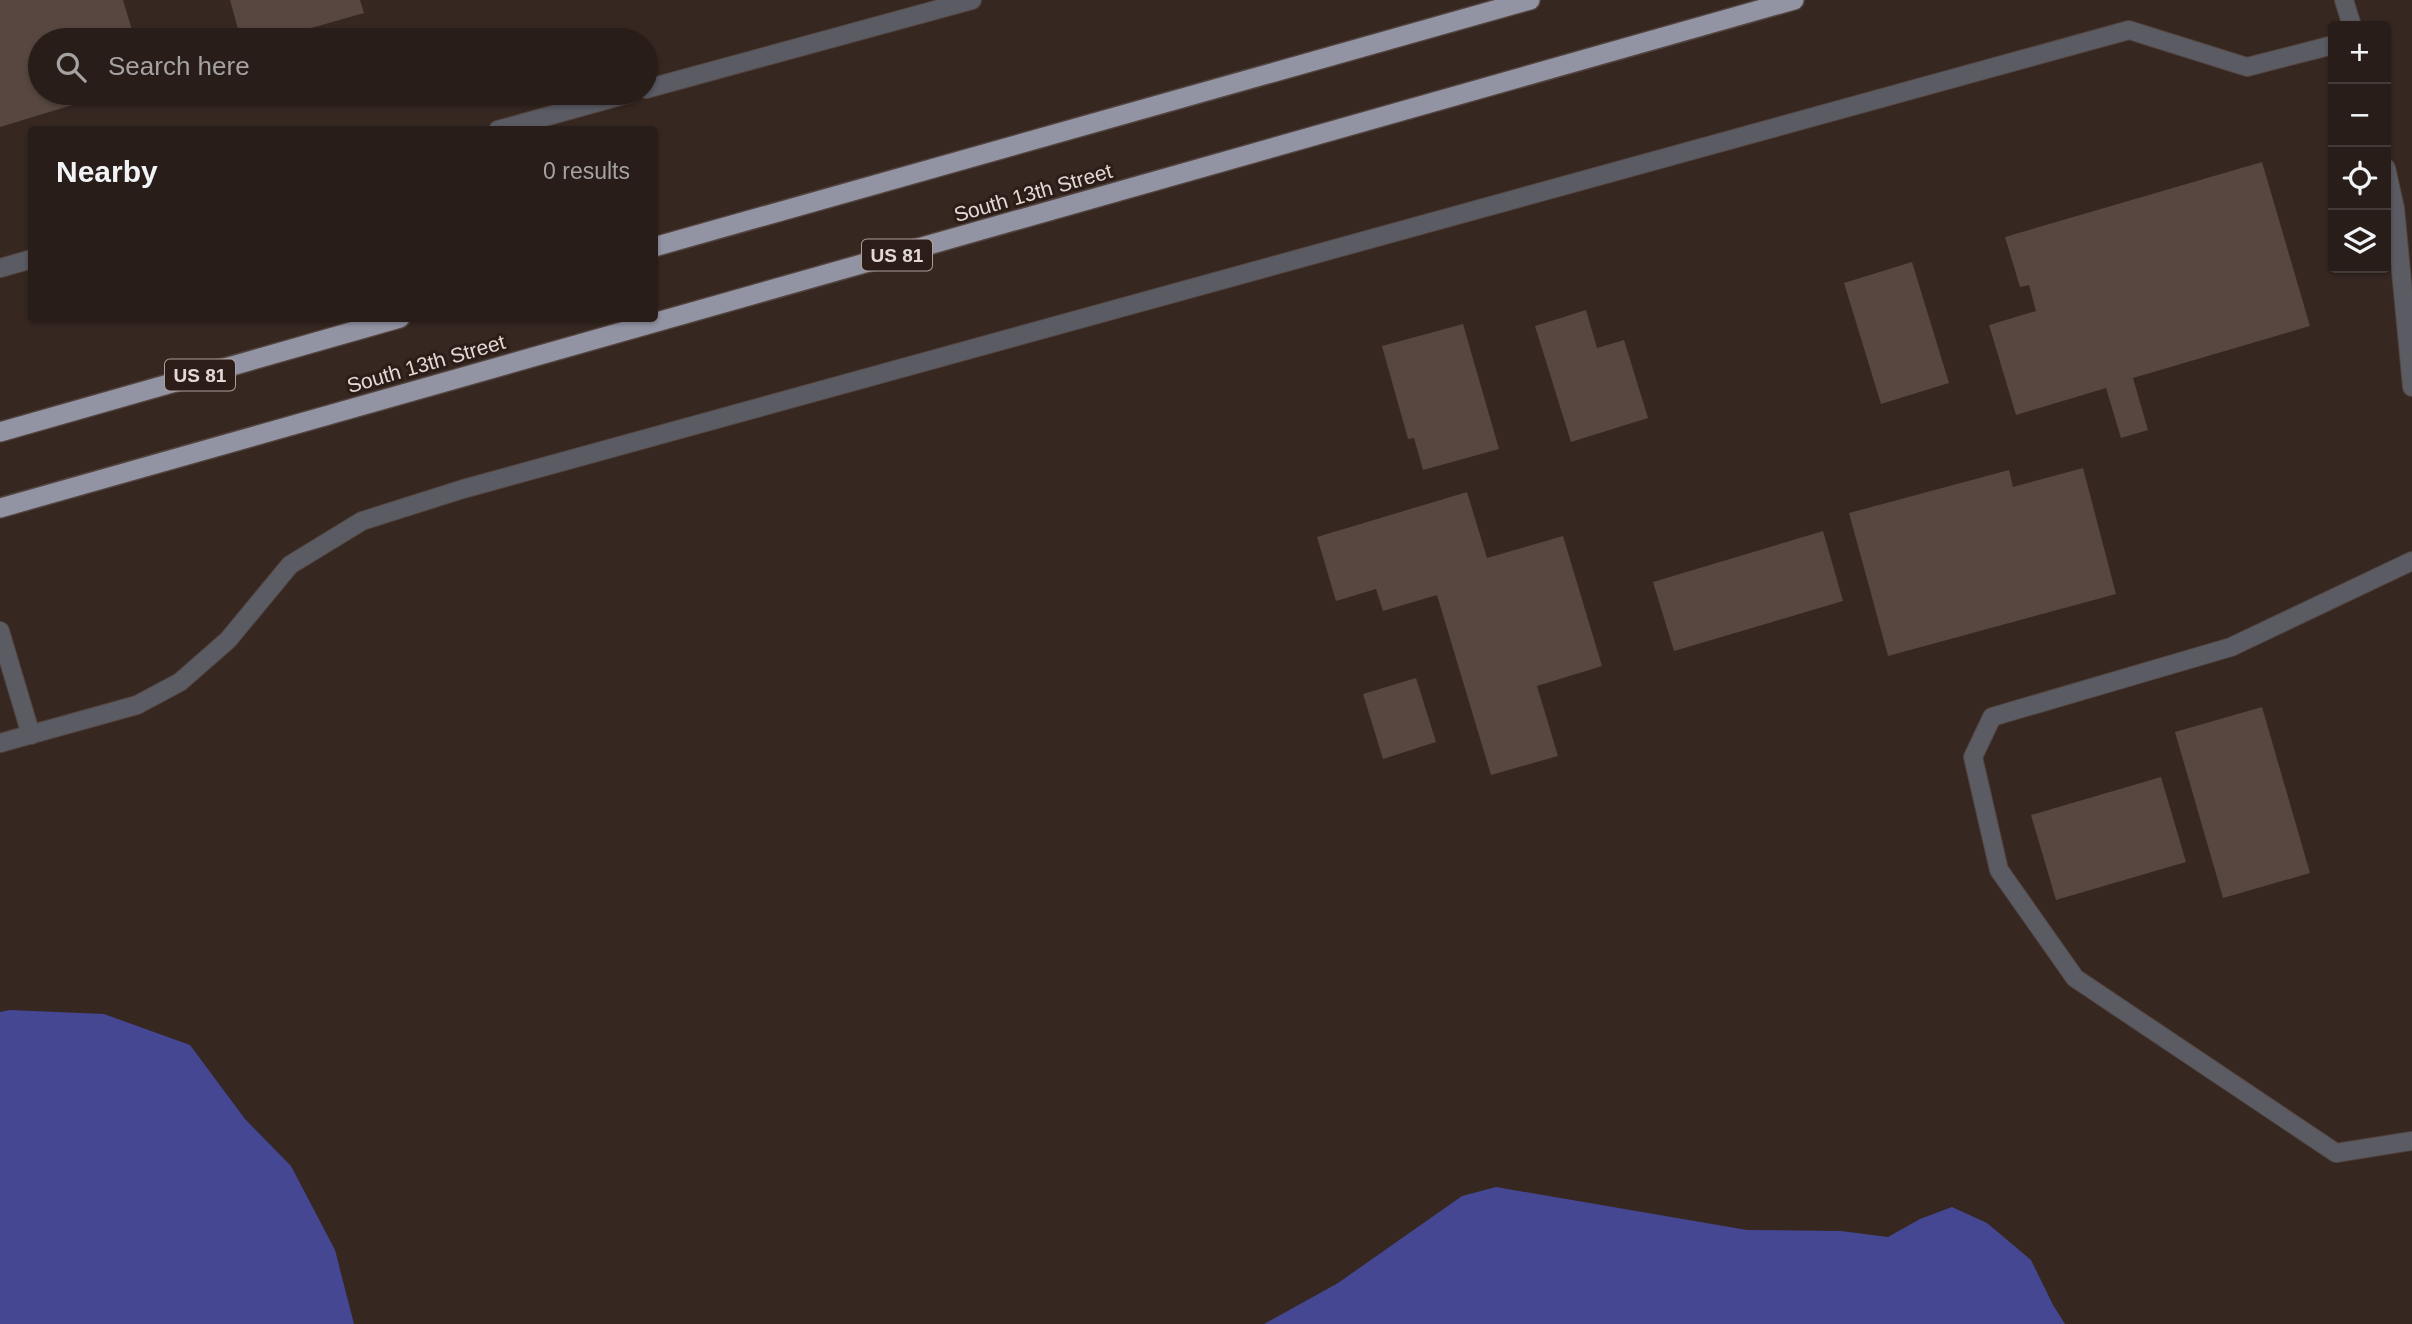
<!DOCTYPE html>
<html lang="en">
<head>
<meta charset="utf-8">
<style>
  body { margin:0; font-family:Helvetica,sans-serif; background:#342a26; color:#f1f3f6 }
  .controls { position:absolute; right:21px; top:21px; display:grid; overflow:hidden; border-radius:7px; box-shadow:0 2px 5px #0004 }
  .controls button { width:63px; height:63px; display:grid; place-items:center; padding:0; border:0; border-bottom:2px solid #443b38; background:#281d19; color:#f1f3f6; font:35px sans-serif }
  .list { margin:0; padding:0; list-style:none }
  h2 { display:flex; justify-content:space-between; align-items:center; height:91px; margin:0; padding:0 28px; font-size:30px }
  h2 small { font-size:23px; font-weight:400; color:#a5a2a2 }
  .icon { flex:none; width:38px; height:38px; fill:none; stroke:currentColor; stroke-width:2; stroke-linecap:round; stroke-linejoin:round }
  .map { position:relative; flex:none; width:2412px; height:1324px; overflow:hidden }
  .search { position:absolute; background:#281d19; box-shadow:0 2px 5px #0004; left:28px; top:28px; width:630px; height:77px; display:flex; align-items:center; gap:18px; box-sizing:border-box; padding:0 24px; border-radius:38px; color:#a5a2a2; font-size:26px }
  .panel { position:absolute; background:#281d19; box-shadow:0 2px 5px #0004; left:28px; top:126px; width:630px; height:196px; border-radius:7px }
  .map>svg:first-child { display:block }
  .water { fill:#454793 }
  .building { fill:#574740 }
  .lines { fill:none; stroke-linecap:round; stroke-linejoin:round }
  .service-casing { stroke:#52433e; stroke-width:20 }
  .tertiary-casing { stroke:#52433e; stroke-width:20 }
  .trunk-casing { stroke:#52433e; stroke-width:22 }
  .service { stroke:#5a5b63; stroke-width:18 }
  .tertiary { stroke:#5a5b63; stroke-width:18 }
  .trunk { stroke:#9294a4; stroke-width:19 }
  .labels { text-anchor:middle; stroke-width:6; stroke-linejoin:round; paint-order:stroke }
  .shield { fill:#2c1d18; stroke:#aba09c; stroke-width:2 }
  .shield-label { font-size:19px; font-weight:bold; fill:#e2d8d4 }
  .street-label { font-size:21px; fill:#e2d8d4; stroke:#2c1d18 }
</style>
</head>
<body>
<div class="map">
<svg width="2412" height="1324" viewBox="0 0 2412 1324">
  <rect width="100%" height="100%" fill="#362721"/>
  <g class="water">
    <path d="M10,1010L104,1014L190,1045L245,1119L291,1166L335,1250L354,1324H0V1012Z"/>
    <path d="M1496,1187L1747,1230L1841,1231L1888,1237L1920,1219L1952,1207L1987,1223L2031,1260L2053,1305L2065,1324H1264L1338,1283L1462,1196Z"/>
  </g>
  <g class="building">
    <path d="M0,0H123L135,40H40V93H112L0,127Z"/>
    <path d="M230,0H360L364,13L269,40H241Z"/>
    <path d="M2262,162L2310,326L2133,378L2148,430L2121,438L2106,388L2016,415L1989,325L2036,311L2029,285L2020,287L2005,237Z"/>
    <path d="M1912,262L1949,383L1881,404L1844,283Z"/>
    <path d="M1586,310L1597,348L1624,340L1648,418L1571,442L1535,326Z"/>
    <path d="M1463,324L1499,449L1423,470L1414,438L1408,439L1382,346Z"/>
    <path d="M2083,468L2116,594L1888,656L1849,513L2009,470L2013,487Z"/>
    <path d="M1467,492L1487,558L1563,536L1602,666L1537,686L1558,756L1491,775L1437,595L1383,611L1376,589L1336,601L1317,537Z"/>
    <path d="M1823,531L1843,601L1674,651L1653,582Z"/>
    <path d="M1416,678L1436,742L1383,759L1363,694Z"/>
    <path d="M2262,707L2310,873L2223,898L2175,732Z"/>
    <path d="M2161,777L2186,862L2056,900L2031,815Z"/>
  </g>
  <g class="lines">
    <g class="service-casing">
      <g id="service">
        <path d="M646,89L972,0"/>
        <path d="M498,130L631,93"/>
        <path d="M0,268L32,259"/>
        <path d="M2412,561L2231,647L1992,717L1973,757L1999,870L2075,978L2336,1153L2412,1141"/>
        <path d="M0,631L31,735"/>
        <path d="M0,743L137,705L180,682L228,640L290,565L362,521L463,489L2129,30L2247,67L2333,45"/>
      </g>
    </g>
    <g class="tertiary-casing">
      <g id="tertiary">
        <path d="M2344,0L2352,26"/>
        <path d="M2386,168L2395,208L2412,387"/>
      </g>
    </g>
    <g class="trunk-casing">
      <g id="trunk">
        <path d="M654,247L1530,0"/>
        <path d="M0,432L400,318"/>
        <path d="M0,508L1794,0"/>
      </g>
    </g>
    <use href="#service" class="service"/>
    <use href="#tertiary" class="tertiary"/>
    <use href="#trunk" class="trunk"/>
  </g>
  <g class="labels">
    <g class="shield">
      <rect x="862" y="239.5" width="70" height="31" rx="5"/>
      <rect x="165" y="359.5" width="70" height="31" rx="5"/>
    </g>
    <g class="shield-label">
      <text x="897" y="262">US 81</text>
      <text x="200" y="382">US 81</text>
    </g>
    <g class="street-label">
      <text transform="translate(1033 193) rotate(-16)" y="7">South 13th Street</text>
      <text transform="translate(426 364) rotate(-16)" y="7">South 13th Street</text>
    </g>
  </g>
</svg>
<div class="controls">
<button>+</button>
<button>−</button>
<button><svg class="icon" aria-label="locate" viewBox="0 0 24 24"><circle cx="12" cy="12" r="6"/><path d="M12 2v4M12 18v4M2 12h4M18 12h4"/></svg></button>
<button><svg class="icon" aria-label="layers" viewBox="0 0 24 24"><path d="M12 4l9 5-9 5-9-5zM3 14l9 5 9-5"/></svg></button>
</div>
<div class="search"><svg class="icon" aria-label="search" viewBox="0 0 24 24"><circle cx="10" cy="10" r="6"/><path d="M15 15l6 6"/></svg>Search here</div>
<section class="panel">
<h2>Nearby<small>0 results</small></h2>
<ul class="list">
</ul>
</section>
</div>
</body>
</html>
